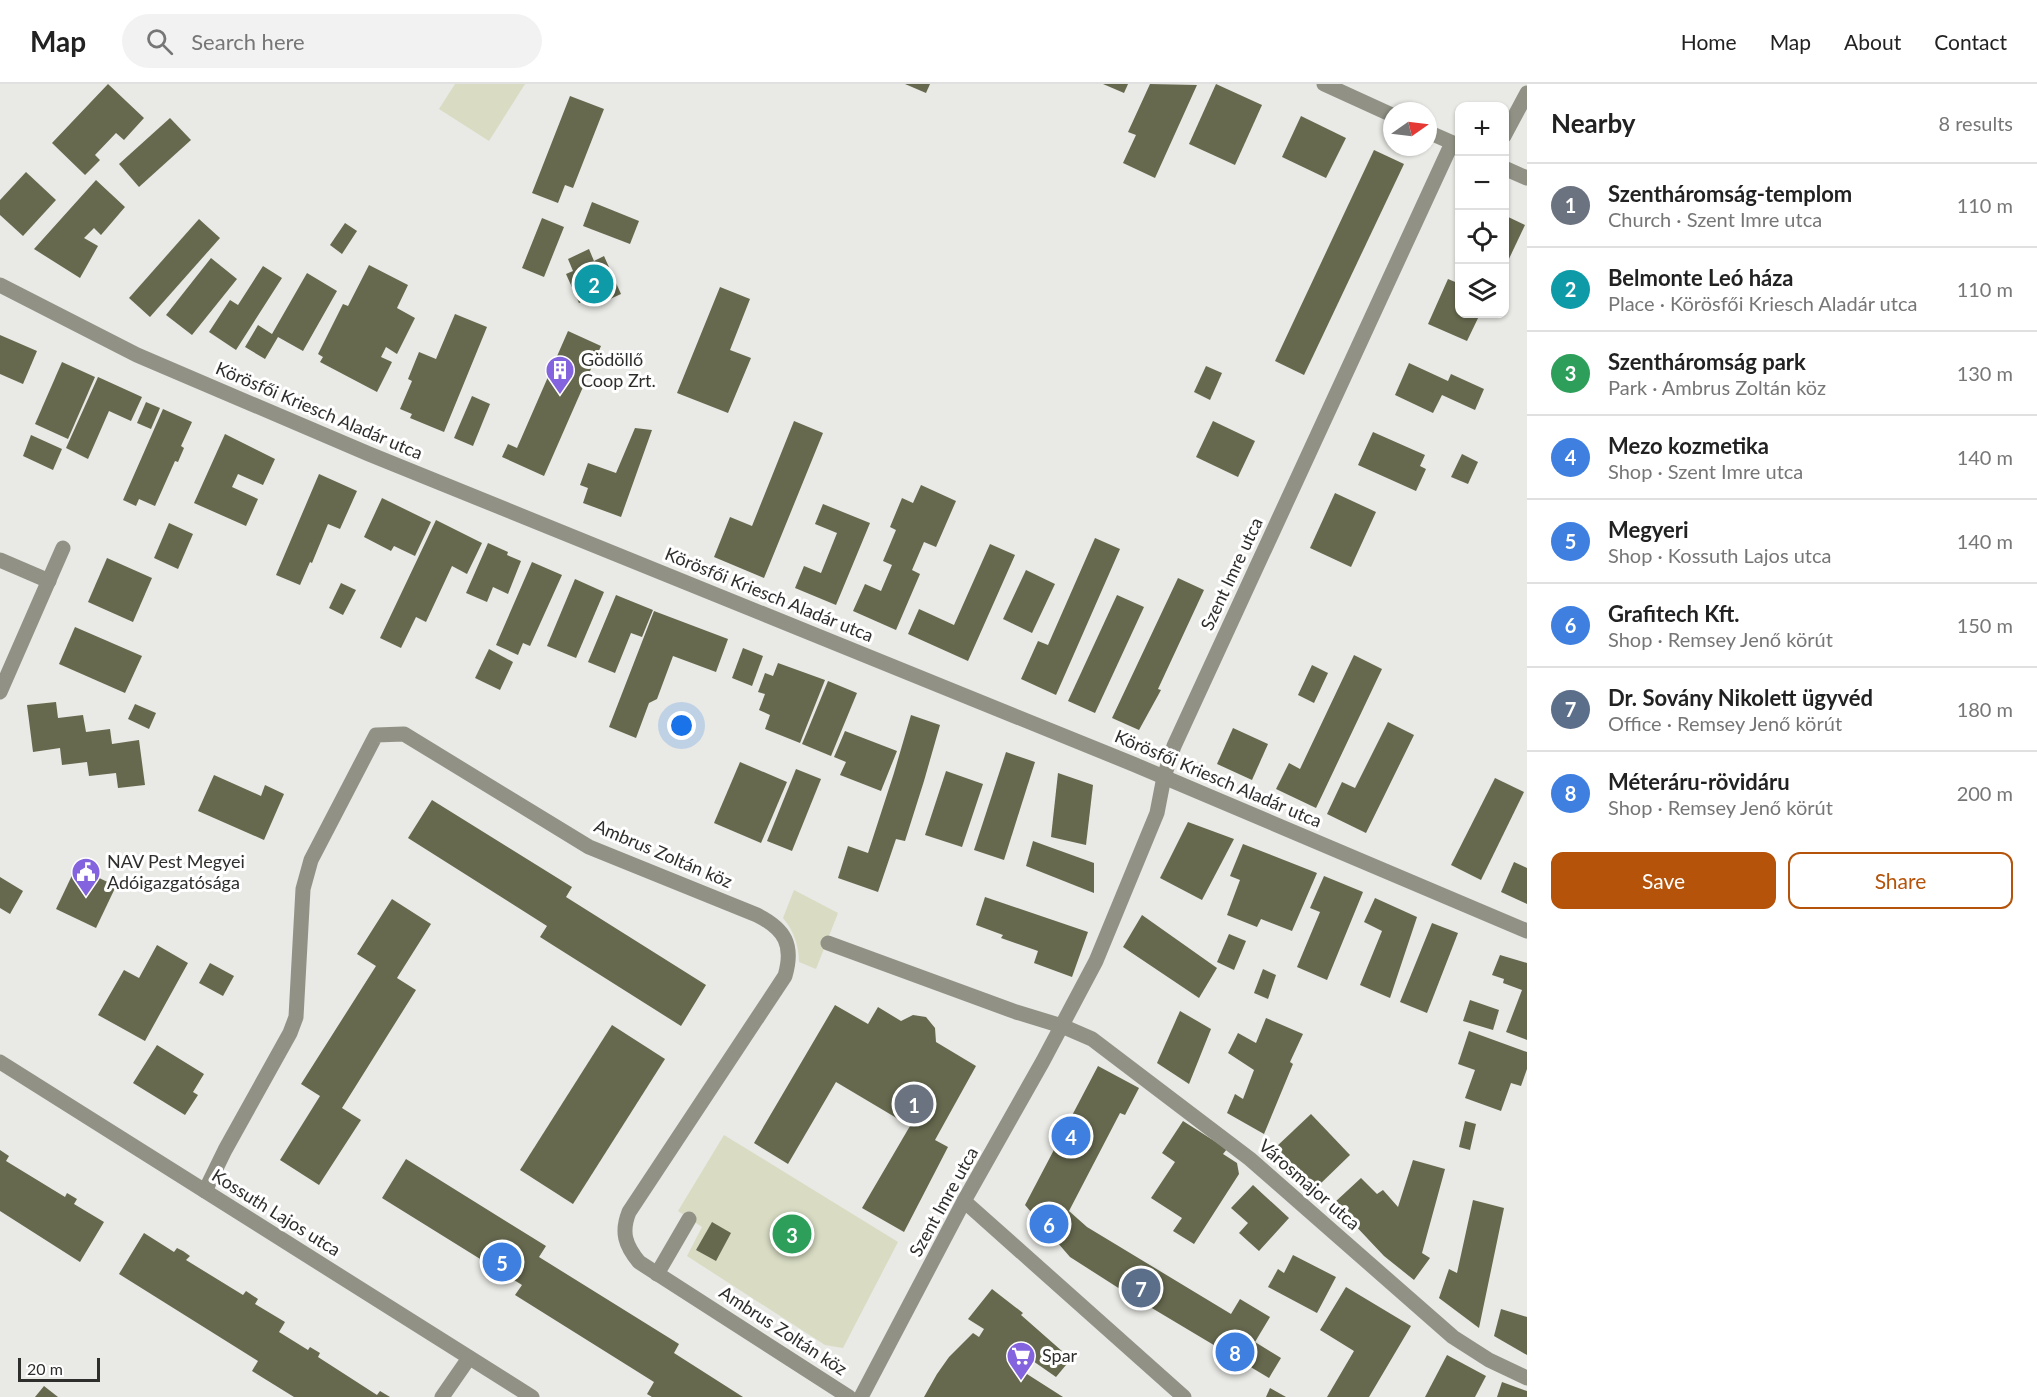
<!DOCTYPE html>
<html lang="en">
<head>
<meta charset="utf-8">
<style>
  body { margin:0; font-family:Lato,sans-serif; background:#f2f2f2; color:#222 }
  .controls { position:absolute; right:18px; top:18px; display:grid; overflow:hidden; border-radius:12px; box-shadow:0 2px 4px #0004 }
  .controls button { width:54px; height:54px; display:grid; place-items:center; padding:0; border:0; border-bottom:2px solid #e0e0e0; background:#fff; color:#222; font:30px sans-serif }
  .compass { position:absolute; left:1383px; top:18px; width:54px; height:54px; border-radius:50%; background:#fff; box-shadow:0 2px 4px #0004; rotate:76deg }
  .scale { position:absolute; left:18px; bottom:15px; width:82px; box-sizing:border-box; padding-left:6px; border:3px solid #2e2e2c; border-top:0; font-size:16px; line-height:21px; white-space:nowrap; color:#2e2e2c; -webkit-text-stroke:4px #fff; paint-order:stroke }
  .you { position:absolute; left:682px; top:642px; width:21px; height:21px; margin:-15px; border:4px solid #fff; border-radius:50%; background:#1a73e8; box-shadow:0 0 0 9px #1a73e833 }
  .badge { display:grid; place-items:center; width:39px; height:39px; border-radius:50%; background:#b45309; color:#fff; font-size:20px; font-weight:700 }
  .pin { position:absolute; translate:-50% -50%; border:3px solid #fff; box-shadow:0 2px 6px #0006 }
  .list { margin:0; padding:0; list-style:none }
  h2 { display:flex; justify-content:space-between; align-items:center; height:78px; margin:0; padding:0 24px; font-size:26px }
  h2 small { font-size:20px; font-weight:400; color:#767676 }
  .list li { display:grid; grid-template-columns:39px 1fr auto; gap:18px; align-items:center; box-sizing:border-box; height:84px; padding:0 24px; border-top:2px solid #e0e0e0 }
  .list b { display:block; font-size:22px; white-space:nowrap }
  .list p { margin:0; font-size:20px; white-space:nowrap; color:#767676 }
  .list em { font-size:20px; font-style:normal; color:#767676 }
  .actions { display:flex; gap:12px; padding:18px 24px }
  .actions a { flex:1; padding:14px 0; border:2px solid #b45309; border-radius:12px; text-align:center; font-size:21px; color:#b45309 }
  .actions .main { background:#b45309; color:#fff }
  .icon { flex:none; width:33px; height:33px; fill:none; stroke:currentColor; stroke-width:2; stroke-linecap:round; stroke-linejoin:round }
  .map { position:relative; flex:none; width:1527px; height:1313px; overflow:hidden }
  header { display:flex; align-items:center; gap:36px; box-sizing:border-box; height:84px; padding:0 30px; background:#fff; border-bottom:2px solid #e0e0e0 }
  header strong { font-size:28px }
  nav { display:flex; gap:33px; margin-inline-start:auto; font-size:21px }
  .search { width:420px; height:54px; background:#f2f2f2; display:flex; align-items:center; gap:15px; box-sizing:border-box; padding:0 21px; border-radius:33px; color:#767676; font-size:22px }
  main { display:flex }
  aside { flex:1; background:#fff }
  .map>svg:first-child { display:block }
  .green { fill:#d9dcc3 }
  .building { fill:#66694e }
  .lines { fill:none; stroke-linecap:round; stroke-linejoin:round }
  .minor { stroke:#919285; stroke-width:15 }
  .labels { text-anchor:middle; stroke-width:6; stroke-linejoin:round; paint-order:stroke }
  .poi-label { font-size:18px; fill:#2e2e2c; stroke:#fff; text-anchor:start }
  .street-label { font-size:18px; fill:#2e2e2c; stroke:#fff }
</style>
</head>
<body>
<header>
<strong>Map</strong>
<div class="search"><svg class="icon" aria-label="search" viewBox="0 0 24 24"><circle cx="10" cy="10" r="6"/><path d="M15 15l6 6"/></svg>Search here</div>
<nav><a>Home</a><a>Map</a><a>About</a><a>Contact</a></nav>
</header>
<main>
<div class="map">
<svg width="1527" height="1313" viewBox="0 0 1527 1313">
  <rect width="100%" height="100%" fill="#e9e9e5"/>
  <g class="green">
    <path d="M455,0H525L489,57L439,25Z"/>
    <path d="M794,806L838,829L816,885L799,878C799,862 794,847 783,834Z"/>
    <path d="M724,1051L898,1158L843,1264L825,1261L687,1172L702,1143L678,1127Z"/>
  </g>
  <g class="building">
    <path d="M108,0L144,34L124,56L116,49L95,71L100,76L85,91L52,59Z"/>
    <path d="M905,0H930L926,9Z"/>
    <path d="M1103,0H1128L1124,9Z"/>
    <path d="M1150,0L1197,1L1155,94L1123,79L1136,51L1128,48Z"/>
    <path d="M1216,0L1262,21L1235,81L1189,60Z"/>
    <path d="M570,12L604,25L573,104L565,101L558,119L532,109Z"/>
    <path d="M1301,32L1346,54L1326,94L1282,73Z"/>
    <path d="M170,34L191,56L139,103L119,80Z"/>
    <path d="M1374,66L1404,80L1304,291L1275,277Z"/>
    <path d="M26,88L56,116L23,152L0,131V116Z"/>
    <path d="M96,96L125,123L101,151L94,144L84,154L98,162L80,194L34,165Z"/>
    <path d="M592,118L639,137L630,160L583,142Z"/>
    <path d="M1504,131L1525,141L1507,179L1504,178Z"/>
    <path d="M542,134L564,143L544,193L522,184Z"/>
    <path d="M199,135L220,154L150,233L129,214Z"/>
    <path d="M345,139L357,147L342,170L330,161Z"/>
    <path d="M589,165L594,177L604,172L621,210L599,220L596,212L579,219L566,190L573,187L568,175Z"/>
    <path d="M211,174L237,195L192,251L166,231Z"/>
    <path d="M369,181L408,201L397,224L415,234L397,270L386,263L381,273L392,278L377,308L320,278L323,273L318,270L343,220L348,222Z"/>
    <path d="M263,182L282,194L236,266L209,248L230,216L238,221Z"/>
    <path d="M307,189L337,207L303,267L278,253L265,275L245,263L258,241L272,250Z"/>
    <path d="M1448,195L1460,200V230H1480L1467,257L1428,240Z"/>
    <path d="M720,203L750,215L730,266L751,274L728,329L677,309Z"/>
    <path d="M455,230L487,243L444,348L410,334L412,330L400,325L412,297L408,295L419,268L436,275Z"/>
    <path d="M568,247L601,262L544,392L502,373L508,360L517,364Z"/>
    <path d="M0,251L37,267L23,300L0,290Z"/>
    <path d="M62,278L95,293L68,355L35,340Z"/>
    <path d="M1409,279L1448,297L1451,290L1484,305L1475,326L1442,311L1433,329L1395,311Z"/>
    <path d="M1206,282L1222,289L1210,316L1194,308Z"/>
    <path d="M98,293L142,313L131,337L109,327L88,375L66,364Z"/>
    <path d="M472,312L490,320L473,362L454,354Z"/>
    <path d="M146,318L160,324L151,345L137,339Z"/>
    <path d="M163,325L192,338L181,362L184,364L178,378L175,377L155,422L139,415L136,422L123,416Z"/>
    <path d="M794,337L823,349L764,494L714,473L730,433L752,442Z"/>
    <path d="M1213,337L1255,357L1238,393L1196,373Z"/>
    <path d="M635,344L652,346L621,433L583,419L588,404L580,401L588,379L616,389Z"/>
    <path d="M1373,348L1425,371L1420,382L1426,385L1416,407L1358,381Z"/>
    <path d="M225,350L275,375L263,401L238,390L232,403L258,415L246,442L194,419Z"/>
    <path d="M31,351L62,365L53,386L23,372Z"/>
    <path d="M1462,370L1478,378L1468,400L1451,393Z"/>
    <path d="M319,390L357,407L340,445L328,440L312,479L310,478L300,501L276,491Z"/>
    <path d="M921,401L956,417L936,463L924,458L912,486L920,490L896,546L853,527L865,500L881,507L892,481L883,477L896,446L890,443L902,414L913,419Z"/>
    <path d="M1335,409L1376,428L1351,483L1310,464Z"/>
    <path d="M382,414L431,438L415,472L394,462L391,467L364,453Z"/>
    <path d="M823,420L870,439L836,521L795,504L804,482L821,489L837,449L815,440Z"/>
    <path d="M436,436L482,459L467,490L452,482L426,538L416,533L401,564L380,554Z"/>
    <path d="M169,439L193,450L178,485L154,474Z"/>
    <path d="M1095,454L1120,465L1056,611L1021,595L1038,557L1048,561Z"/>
    <path d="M488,459L508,468L507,471L521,477L508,510L493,503L487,518L466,509Z"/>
    <path d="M990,460L1015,471L968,577L908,550L919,525L954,541Z"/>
    <path d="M107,474L152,494L133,538L88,518Z"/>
    <path d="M532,478L562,491L530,562L523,559L518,571L496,561Z"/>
    <path d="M1026,486L1055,500L1032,549L1003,535Z"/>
    <path d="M1178,494L1204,506L1158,605L1161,606L1139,646L1112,634Z"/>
    <path d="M575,495L604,508L576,574L547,562Z"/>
    <path d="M341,499L356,506L343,531L329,524Z"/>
    <path d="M616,511L653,526L642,553L631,549L615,589L588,578Z"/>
    <path d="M1117,511L1144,523L1095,629L1068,617Z"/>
    <path d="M654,527L728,555L716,588L673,572L657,615L649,619L636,654L609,643Z"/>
    <path d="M75,543L142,572L125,609L59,580Z"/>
    <path d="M743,564L763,572L752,602L732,594Z"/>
    <path d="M489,565L513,578L500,606L475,594Z"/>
    <path d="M1354,571L1382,585L1316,724L1276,705L1289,679L1300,685Z"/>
    <path d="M778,579L825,596L800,659L765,645L770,631L759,626L765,610L758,608L765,589L773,592Z"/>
    <path d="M1312,581L1328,589L1314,619L1298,611Z"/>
    <path d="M828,597L857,609L831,672L802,660Z"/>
    <path d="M56,618L58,634L83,631L86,648L110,645L112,660L139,656L145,701L118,704L116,689L89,692L87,678L62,681L60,664L33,668L27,621Z"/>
    <path d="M135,620L156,629L149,645L128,635Z"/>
    <path d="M911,631L940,641L924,697L905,757L896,755L878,808L838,794L848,762L868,769L894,689Z"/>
    <path d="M1388,638L1414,651L1366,749L1327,730L1342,698L1355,704Z"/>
    <path d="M1233,644L1268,660L1252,696L1217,680Z"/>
    <path d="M845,647L897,667L881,707L840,691L846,678L834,673Z"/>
    <path d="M1006,668L1035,678L1004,776L974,766Z"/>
    <path d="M740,678L787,698L761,759L714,739Z"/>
    <path d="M796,685L821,695L792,767L767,757Z"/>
    <path d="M946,687L983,700L962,763L925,751Z"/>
    <path d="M1058,689L1093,701L1086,761L1051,753Z"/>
    <path d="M214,691L261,712L265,701L284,710L264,756L198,727Z"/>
    <path d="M1495,694L1524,708L1481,796L1451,781Z"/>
    <path d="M432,716L572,803L566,813L706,901L681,942L540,853L547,842L408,754Z"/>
    <path d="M1188,738L1234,755L1202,816L1160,794Z"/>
    <path d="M1033,757L1094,779V809L1026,782Z"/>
    <path d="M1243,760L1317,789L1292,847L1261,835L1257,843L1227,831L1240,796L1230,792Z"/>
    <path d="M1514,778L1527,784V820L1501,808Z"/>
    <path d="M76,783L116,802L96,844L56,825Z"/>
    <path d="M1324,792L1363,808L1327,896L1297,883L1320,828L1310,824Z"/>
    <path d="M0,793L23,807L10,830L0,824Z"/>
    <path d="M985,813L1088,848L1072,893L1034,879L1038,867L1001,854L1003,851L976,841Z"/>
    <path d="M1375,814L1417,833L1390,914L1360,901L1382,847L1364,838Z"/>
    <path d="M392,815L431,840L397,894L416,906L342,1024L361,1036L319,1101L280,1076L320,1012L301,1000L376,882L357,870Z"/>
    <path d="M1142,831L1217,884L1199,914L1123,863Z"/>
    <path d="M1432,839L1458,849L1427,929L1400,918Z"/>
    <path d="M1229,850L1246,857L1234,886L1217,878Z"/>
    <path d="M157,861L188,879L145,957L98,931L124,886L139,894Z"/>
    <path d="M1500,871L1527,879V956L1506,948L1522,906L1503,899L1504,895L1492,891Z"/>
    <path d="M210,879L234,892L223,912L199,899Z"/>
    <path d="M1263,885L1276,891L1268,915L1254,909Z"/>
    <path d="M1470,916L1499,926L1493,946L1463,937Z"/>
    <path d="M835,921L868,940L878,923L901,937L913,931L926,933L935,944L936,958L976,982L935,1056L948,1063L904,1148L862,1124L910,1042L836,998L788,1080L754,1059Z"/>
    <path d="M1180,927L1211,945L1189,1000L1157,979Z"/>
    <path d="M1266,934L1303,950L1290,978L1293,980L1264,1050L1227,1029L1235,1010L1243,1015L1254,986L1228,969L1238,949L1256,959Z"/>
    <path d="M612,941L665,975L573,1120L520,1086Z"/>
    <path d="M1469,947L1527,968V985L1521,1002L1511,999L1501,1027L1465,1014L1475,986L1458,980Z"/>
    <path d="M157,961L204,990L193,1008L198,1011L185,1031L133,999Z"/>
    <path d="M1098,982L1139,1004L1125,1031L1120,1029L1069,1127L1087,1143L1231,1230L1240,1215L1270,1233L1255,1258L1281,1274L1269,1294L1120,1205L1070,1173L1025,1121Z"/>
    <path d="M1311,1030L1350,1071L1316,1104L1276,1063Z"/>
    <path d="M1183,1037L1227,1065L1223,1070L1237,1079L1239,1090L1194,1160L1173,1147L1182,1134L1151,1114L1175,1078L1162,1069Z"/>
    <path d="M1465,1037L1476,1040L1470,1066L1459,1063Z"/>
    <path d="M0,1066L9,1072L6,1077L65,1113L67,1109L77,1115L74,1120L104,1138L80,1178L0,1127Z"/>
    <path d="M406,1075L546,1162L539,1173L679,1260L674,1269L743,1313H652L647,1310L654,1298L515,1211L522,1201L382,1114Z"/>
    <path d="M1413,1076L1445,1085L1422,1169L1430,1174L1414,1196L1384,1172L1334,1119L1361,1094L1377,1110L1383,1106L1398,1123Z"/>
    <path d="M1253,1101L1289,1134L1259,1167L1239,1149L1248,1139L1231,1124Z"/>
    <path d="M1473,1116L1504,1124L1479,1244L1439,1214L1449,1185L1457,1189Z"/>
    <path d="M712,1138L731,1149L716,1177L696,1166Z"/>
    <path d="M144,1149L174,1168L177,1164L183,1167L190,1172L186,1176L243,1211L246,1207L258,1215L255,1220L285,1238L279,1248L308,1266L310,1263L320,1269L318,1273L377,1311L380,1307L390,1313H294L252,1287L258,1277L119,1190Z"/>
    <path d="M1293,1171L1336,1193L1317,1229L1268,1203L1278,1185L1284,1189Z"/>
    <path d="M1346,1203L1411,1242L1369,1313H1327L1354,1267L1320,1246Z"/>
    <path d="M992,1205L1023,1229L1021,1231L1071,1275L1056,1293L1020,1268L1013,1281L1063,1313H924L937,1290L949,1273L973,1249L979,1253L984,1245L968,1235Z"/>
    <path d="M1501,1225L1527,1233V1271L1494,1252Z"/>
    <path d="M1447,1271L1486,1292L1475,1313H1425Z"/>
    <path d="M1502,1298L1527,1307V1313H1497Z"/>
    <path d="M44,1302L58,1313H35Z"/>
    <path d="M1270,1304L1286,1313H1266Z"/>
  </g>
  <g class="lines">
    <g class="minor">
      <path d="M1324,0L1392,31"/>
      <path d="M1428,48L1460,62"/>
      <path d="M1504,52L1527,9"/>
      <path d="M1504,84L1527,94"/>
      <path d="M0,201L137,271L369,370L1133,680L1527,847"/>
      <path d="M0,476L49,497"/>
      <path d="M0,608L63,464"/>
      <path d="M828,859L1016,928L1062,942L1092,955L1250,1075L1453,1253L1489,1276L1527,1294"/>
      <path d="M0,978L532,1313"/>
      <path d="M205,1107L225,1066L290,949L296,933L303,805L311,776L376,651L404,650L589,763L757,831C785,845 794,861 785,892L629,1128C621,1148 625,1161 639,1178L849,1313"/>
      <path d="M964,1117L1184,1313"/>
      <path d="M657,1190L689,1135"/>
      <path d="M442,1313L469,1274"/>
      <path d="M861,1313L964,1117L1043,977L1096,877L1157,729L1164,693L1174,662L1452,59"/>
    </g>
  </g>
  <defs>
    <g id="building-pin" transform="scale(1.5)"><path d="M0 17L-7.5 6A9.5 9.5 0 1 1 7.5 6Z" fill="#8463de" stroke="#fff"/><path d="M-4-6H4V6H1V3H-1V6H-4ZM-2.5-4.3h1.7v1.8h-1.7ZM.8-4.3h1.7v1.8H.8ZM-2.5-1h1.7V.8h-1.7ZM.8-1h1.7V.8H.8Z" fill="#fff"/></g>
    <g id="civic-pin" transform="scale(1.5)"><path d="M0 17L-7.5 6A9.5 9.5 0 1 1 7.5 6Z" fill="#8463de" stroke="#fff"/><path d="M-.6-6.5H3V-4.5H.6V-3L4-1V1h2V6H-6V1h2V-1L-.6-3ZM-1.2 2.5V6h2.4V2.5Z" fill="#fff"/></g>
    <g id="supermarket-pin" transform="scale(1.5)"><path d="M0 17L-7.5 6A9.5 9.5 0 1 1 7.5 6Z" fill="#8463de" stroke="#fff"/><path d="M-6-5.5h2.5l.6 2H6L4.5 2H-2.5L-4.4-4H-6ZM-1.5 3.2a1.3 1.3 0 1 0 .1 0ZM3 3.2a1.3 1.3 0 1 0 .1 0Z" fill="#fff"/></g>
  </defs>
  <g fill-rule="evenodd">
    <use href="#building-pin" x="560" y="286"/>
    <use href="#civic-pin" x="86" y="788"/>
    <use href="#supermarket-pin" x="1021" y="1272"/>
  </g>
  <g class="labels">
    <g class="poi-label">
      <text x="581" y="282">Gödöllő<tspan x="581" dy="21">Coop Zrt.</tspan></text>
      <text x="107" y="784">NAV Pest Megyei<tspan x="107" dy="21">Adóigazgatósága</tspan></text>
      <text x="1042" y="1278">Spar</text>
    </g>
    <g class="street-label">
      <text transform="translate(319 327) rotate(23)" y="6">Körösfői Kriesch Aladár utca</text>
      <text transform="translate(1232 490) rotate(-65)" y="6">Szent Imre utca</text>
      <text transform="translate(769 511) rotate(22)" y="6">Körösfői Kriesch Aladár utca</text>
      <text transform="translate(1218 695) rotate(23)" y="6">Körösfői Kriesch Aladár utca</text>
      <text transform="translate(663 770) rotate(23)" y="6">Ambrus Zoltán köz</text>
      <text transform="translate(1309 1101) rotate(41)" y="6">Városmajor utca</text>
      <text transform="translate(944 1118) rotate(-61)" y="6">Szent Imre utca</text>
      <text transform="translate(276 1129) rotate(32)" y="6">Kossuth Lajos utca</text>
      <text transform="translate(783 1247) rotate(33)" y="6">Ambrus Zoltán köz</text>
    </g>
  </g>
</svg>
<div class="controls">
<button>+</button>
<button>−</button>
<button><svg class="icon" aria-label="locate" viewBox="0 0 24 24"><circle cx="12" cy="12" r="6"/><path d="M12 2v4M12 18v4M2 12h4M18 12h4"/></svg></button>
<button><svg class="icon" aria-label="layers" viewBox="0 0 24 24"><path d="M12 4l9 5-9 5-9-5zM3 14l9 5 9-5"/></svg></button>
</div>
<svg class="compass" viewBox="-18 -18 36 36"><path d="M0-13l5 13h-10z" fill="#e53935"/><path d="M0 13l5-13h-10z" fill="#767676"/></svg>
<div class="scale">20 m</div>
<div class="you"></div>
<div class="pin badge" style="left:914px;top:1020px;background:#6b7280">1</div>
<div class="pin badge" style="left:594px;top:200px;background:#0f9aa8">2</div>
<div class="pin badge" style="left:792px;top:1150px;background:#2e9e5b">3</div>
<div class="pin badge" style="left:1071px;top:1052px;background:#3f7fe0">4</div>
<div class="pin badge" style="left:502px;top:1178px;background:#3f7fe0">5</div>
<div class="pin badge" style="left:1049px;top:1140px;background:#3f7fe0">6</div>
<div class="pin badge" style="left:1141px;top:1204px;background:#5c6f8a">7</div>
<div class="pin badge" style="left:1235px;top:1268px;background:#3f7fe0">8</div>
</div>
<aside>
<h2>Nearby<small>8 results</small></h2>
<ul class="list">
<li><span class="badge" style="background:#6b7280">1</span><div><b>Szentháromság-templom</b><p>Church · Szent Imre utca</p></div><em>110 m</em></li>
<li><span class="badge" style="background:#0f9aa8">2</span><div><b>Belmonte Leó háza</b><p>Place · Körösfői Kriesch Aladár utca</p></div><em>110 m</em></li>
<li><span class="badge" style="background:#2e9e5b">3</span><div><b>Szentháromság park</b><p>Park · Ambrus Zoltán köz</p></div><em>130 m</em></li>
<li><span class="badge" style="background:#3f7fe0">4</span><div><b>Mezo kozmetika</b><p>Shop · Szent Imre utca</p></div><em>140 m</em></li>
<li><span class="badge" style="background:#3f7fe0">5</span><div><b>Megyeri</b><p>Shop · Kossuth Lajos utca</p></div><em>140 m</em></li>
<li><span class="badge" style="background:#3f7fe0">6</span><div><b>Grafitech Kft.</b><p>Shop · Remsey Jenő körút</p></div><em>150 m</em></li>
<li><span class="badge" style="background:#5c6f8a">7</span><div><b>Dr. Sovány Nikolett ügyvéd</b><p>Office · Remsey Jenő körút</p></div><em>180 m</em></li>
<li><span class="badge" style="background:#3f7fe0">8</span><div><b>Méteráru-rövidáru</b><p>Shop · Remsey Jenő körút</p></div><em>200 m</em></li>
</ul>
<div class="actions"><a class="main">Save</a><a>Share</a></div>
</aside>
</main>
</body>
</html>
